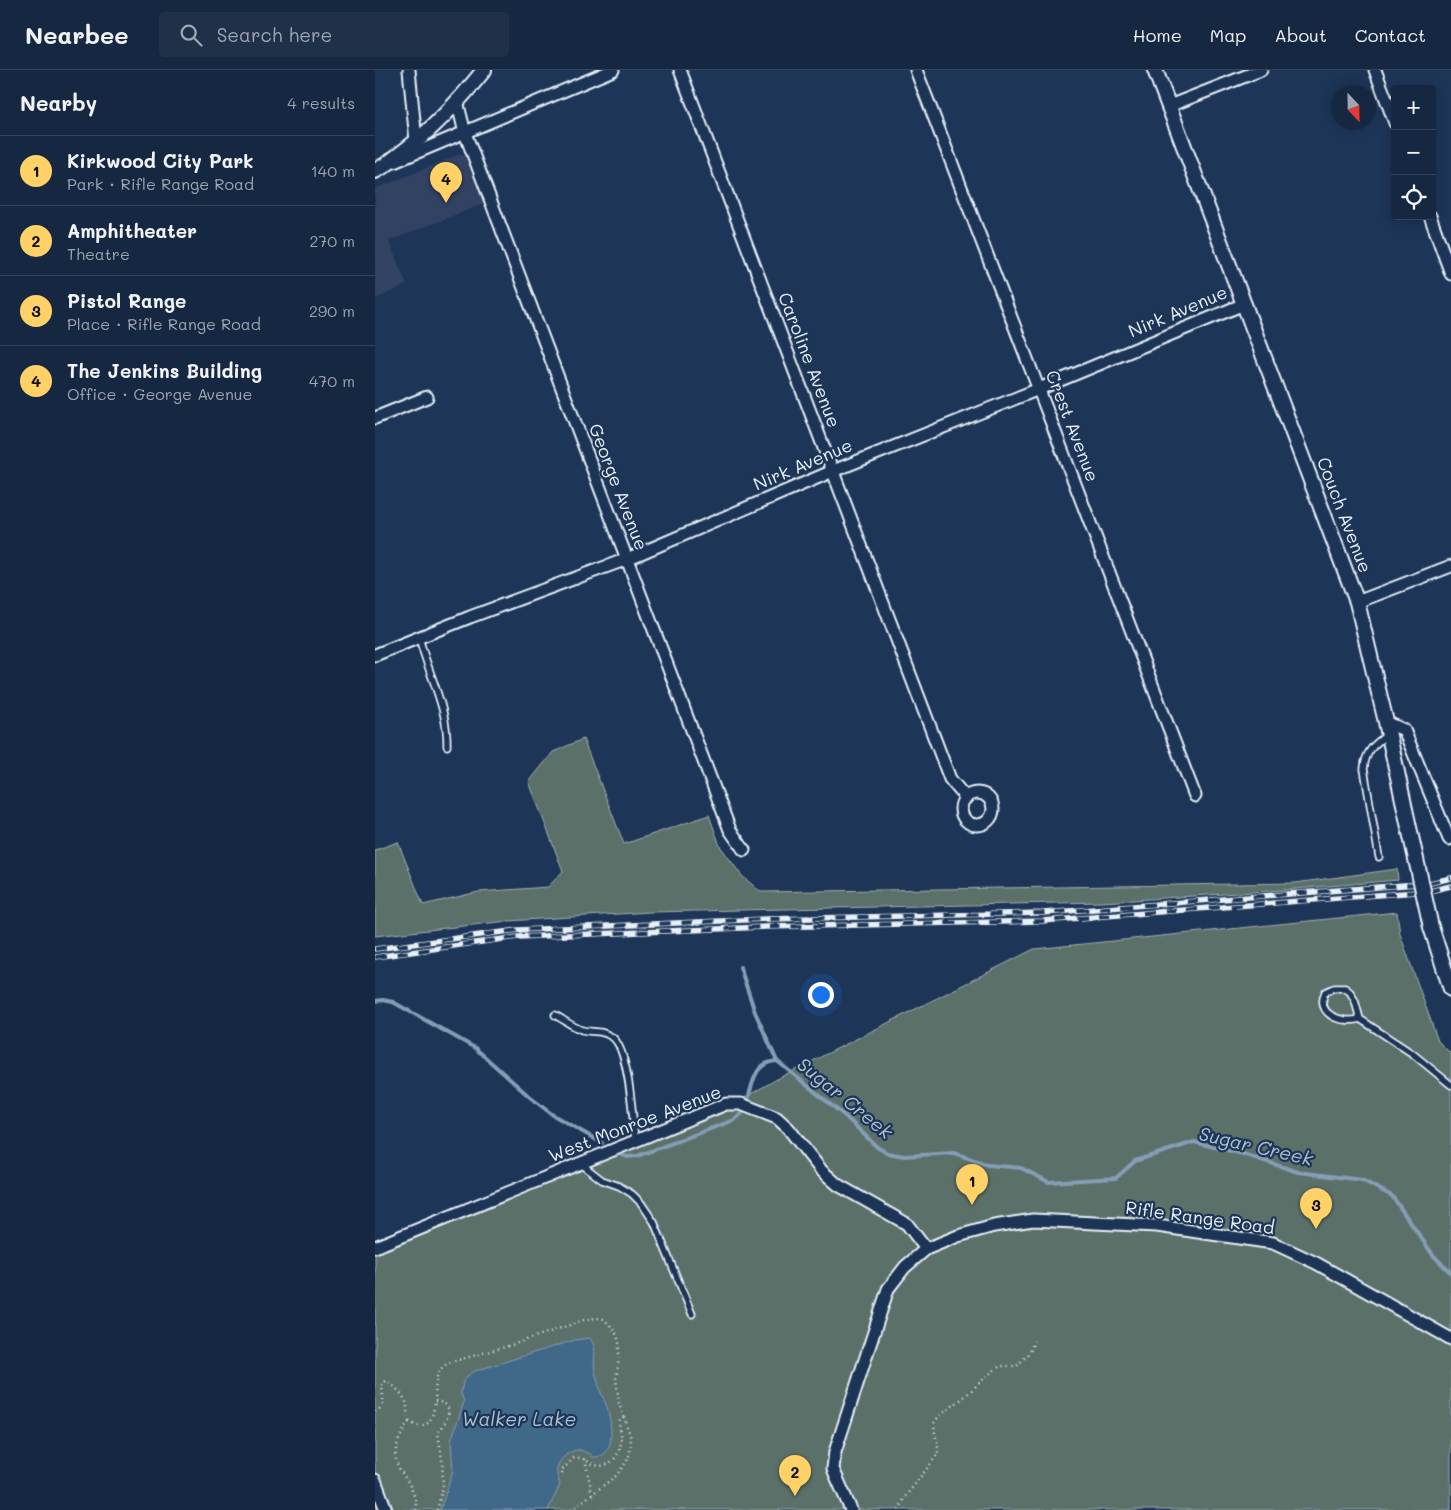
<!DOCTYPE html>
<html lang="en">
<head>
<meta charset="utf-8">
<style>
  body { margin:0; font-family:Mali,sans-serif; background:#1f3048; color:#f1f3f6 }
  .controls { position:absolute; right:15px; top:15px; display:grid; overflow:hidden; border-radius:5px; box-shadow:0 2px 12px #0003 }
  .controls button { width:45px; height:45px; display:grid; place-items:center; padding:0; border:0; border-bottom:1px solid #35445a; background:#162841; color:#f1f3f6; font:25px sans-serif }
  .compass { position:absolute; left:956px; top:15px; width:45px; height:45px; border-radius:50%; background:#162841; box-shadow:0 2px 12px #0003; rotate:158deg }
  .you { position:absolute; left:445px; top:924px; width:18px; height:18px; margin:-12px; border:4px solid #fff; border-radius:50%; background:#1a73e8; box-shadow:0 0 0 8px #1a73e833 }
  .badge { display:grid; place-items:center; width:32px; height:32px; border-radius:50%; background:#ffd166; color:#111; font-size:16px; font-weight:700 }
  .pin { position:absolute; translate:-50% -41px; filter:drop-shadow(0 1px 2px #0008) }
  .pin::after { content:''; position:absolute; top:26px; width:18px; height:15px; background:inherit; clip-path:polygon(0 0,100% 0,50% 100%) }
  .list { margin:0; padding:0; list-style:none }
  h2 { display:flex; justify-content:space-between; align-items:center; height:65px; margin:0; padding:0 20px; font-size:21px }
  h2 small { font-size:16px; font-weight:400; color:#9ea6b1 }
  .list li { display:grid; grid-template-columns:32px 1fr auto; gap:15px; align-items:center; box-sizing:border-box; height:70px; padding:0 20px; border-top:1px solid #35445a }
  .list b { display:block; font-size:19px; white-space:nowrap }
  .list p { margin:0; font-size:16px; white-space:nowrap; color:#9ea6b1 }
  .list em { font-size:16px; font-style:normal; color:#9ea6b1 }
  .icon { flex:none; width:28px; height:28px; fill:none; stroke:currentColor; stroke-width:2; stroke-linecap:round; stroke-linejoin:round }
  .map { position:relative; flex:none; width:1076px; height:1440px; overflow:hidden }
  header { display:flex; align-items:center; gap:30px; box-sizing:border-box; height:70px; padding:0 25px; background:#162841; border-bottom:1px solid #35445a }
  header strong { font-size:24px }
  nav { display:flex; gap:28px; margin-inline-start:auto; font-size:18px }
  .search { width:350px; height:45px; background:#1f3048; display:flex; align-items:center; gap:12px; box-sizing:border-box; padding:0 18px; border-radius:5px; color:#9ea6b1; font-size:19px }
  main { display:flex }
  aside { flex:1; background:#162841 }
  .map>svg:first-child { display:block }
  .built { fill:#304264 }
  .green { fill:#5b6f6a; stroke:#a2b0b1 }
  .water { fill:#416788; stroke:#849eb5 }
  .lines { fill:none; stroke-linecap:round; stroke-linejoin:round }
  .stream { stroke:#849eb5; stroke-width:4 }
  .service-casing { stroke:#e8f1f8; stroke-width:9 }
  .minor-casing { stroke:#e8f1f8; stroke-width:15 }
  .tertiary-casing { stroke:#e8f1f8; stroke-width:18 }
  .path { stroke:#e8f1f8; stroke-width:2.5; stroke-dasharray:1 4; stroke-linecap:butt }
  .service { stroke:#1d3557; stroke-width:5.5 }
  .minor { stroke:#1d3557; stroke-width:11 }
  .tertiary { stroke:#1d3557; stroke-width:14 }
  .rail-casing { stroke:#e8f1f8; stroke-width:5.5 }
  .rail { stroke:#1d3557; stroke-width:4; stroke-dasharray:11; stroke-linecap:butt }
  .tertiary-bridge-casing { stroke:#e8f1f8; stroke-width:18; stroke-linecap:butt }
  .tertiary-bridge { stroke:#1d3557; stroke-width:14 }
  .labels { text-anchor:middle; stroke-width:4.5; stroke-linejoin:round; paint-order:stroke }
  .street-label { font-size:18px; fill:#e8f1f8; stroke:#1d3557 }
  .water-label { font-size:19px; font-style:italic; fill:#aec1d1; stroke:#1d3557 }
</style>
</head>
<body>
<header>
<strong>Nearbee</strong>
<div class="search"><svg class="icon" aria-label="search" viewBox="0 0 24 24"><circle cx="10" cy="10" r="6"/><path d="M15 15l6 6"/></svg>Search here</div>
<nav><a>Home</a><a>Map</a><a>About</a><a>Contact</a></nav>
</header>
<main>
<aside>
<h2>Nearby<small>4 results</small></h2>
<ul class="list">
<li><span class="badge">1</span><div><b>Kirkwood City Park</b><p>Park · Rifle Range Road</p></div><em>140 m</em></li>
<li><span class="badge">2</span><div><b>Amphitheater</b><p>Theatre</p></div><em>270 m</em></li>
<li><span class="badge">3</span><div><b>Pistol Range</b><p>Place · Rifle Range Road</p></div><em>290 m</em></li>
<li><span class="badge">4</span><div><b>The Jenkins Building</b><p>Office · George Avenue</p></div><em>470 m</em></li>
</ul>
</aside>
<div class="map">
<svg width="1076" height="1440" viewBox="0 0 1076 1440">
  <rect width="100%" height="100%" fill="#1d3557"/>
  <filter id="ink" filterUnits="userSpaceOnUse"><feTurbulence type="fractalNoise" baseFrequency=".02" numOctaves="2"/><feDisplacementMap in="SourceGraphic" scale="10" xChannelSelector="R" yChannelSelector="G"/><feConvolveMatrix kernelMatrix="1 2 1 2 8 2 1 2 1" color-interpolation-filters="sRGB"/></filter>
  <g filter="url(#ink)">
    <path class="built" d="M83,85H88L93,88L111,133L14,171L32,215L0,229V119Z"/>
    <g class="green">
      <path d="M208,669L249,774L334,745L345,776L367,806L386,822L920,813L1022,799L1023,810L909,820L728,832L275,842L133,851L0,866V780L23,772L48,835L103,822L173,817L188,801L154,712L178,682Z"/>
      <path d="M1022,842L1025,864L1063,971L1076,984V1440H0V1183L225,1092L346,1041L402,1009L659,879Z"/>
    </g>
    <path class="water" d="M215,1268C224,1281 217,1288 220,1301C222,1307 223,1314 225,1320C227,1327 232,1334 233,1341C237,1357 241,1389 217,1387L216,1384C213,1383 208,1381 205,1380C194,1379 180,1392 182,1403C182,1407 184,1411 185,1415L173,1440H65L78,1401L76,1371L89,1332L86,1323L88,1312L92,1306L100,1301L200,1270Z"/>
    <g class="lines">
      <g class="stream">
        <path d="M365,897L380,942L402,991L471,1047L502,1077L512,1083L529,1086L579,1083L613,1095L646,1098L674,1112L741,1108L760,1091L819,1072L868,1084L923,1102L987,1110L1017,1126L1058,1185L1076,1203"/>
        <path d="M0,931L8,930L18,932L100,978L156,1028L178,1045L227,1073"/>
        <path d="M247,1085L252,1087L262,1086L359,1050C363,1047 366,1045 368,1042C378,1025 374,992 402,991"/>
      </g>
      <g class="service-casing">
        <g id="service">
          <path d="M44,567C53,604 73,637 72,676"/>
          <path d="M1004,787L989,699C990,682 999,674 1012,665"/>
          <path d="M180,945C189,950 198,957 207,960C219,963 224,959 237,967C254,978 258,1050 260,1071"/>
          <path d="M985,949C967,954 940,945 950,922L959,918H970L975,922L980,931L985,949L1038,984L1076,1015"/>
          <path d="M205,1093L227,1110L244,1116L257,1124L266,1133L279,1152L317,1244"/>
        </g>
      </g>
      <g class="minor-casing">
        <g id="minor">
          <path d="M34,0L41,71"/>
          <path d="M305,0L575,709L591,728"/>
          <path d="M541,0L820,726"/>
          <path d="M1000,0L1020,53"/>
          <path d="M82,31L90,63L355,760L369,780"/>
          <path d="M794,36L886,0"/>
          <path d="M19,92L238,0"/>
          <path d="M1055,146L1076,204"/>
          <path d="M0,348L52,327"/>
          <path d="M982,532L1076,496"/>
          <path d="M0,585L95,547L252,489L458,401L664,319L869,234"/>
          <path d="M1011,652L1029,660L1074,769"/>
          <circle cx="602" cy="739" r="16"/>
          <path d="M0,1177L351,1034H366L402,1048L413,1058L446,1100L463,1115L532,1154L551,1179"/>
          <path d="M0,1410L11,1440"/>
          <path d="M476,1440L458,1399L460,1382L513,1219L530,1197L551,1179L583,1166L619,1156L658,1150L782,1156L898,1173L941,1193L1076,1269"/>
        </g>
      </g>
      <g class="tertiary-casing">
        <g id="tertiary">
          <path d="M780,0L982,532L1011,652L1035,762"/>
          <path d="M0,101C11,96 20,88 29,81C59,58 85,30 109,0"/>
          <path d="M1056,857L1076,919"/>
        </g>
      </g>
      <g class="path">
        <path d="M0,1342C12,1335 7,1326 7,1314L11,1311C19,1315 30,1326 32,1335C32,1340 32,1347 34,1351C36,1354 41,1356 45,1356C57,1356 59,1340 60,1331"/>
        <path d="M34,1352C0,1402 41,1399 41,1440"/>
        <path d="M210,1389L217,1424"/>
        <path d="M187,1404V1400L199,1388C209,1386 212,1393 221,1395C235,1399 245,1385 246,1372C247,1365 245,1359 244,1353L245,1349L249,1347"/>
        <path d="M62,1440L68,1417L67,1388L63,1364C70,1352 84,1334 60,1331C61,1315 58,1299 76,1292L137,1275L212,1249L222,1248L229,1249L235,1255L242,1265L244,1272V1289L241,1309L244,1333L256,1368L255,1383L252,1391L241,1406L196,1440"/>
        <path d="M524,1440L530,1427L563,1384V1375L560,1364L559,1353L564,1346L588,1328L613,1305L625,1296H642L655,1282L659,1271"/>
      </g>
      <use href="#service" class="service"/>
      <use href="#minor" class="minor"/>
      <use href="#tertiary" class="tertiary"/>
      <g class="rail-casing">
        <g id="rail">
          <path d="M0,879L143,860L391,849L668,843L1055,813L1076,808"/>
          <path d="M0,887L143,867L391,857L667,851L1055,821L1076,816"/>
        </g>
      </g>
      <use href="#rail" class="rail"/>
      <g class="tertiary-bridge-casing">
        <path id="tertiary-bridge" d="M1035,762L1056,857"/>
      </g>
      <use href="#tertiary-bridge" class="tertiary-bridge"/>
    </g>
  </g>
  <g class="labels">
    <g class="street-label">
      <text transform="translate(803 242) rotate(-23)" y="6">Nirk Avenue</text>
      <text transform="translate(434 290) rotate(69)" y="6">Caroline Avenue</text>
      <text transform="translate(697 356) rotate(69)" y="6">Crest Avenue</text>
      <text transform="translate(428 395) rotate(-23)" y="6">Nirk Avenue</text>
      <text transform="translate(243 417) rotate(69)" y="6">George Avenue</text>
      <text transform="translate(969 445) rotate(69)" y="6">Couch Avenue</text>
      <text transform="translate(260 1054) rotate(-21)" y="6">West Monroe Avenue</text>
      <text transform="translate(825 1148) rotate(8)" y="6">Rifle Range Road</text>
    </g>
    <g class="water-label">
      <text transform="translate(470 1028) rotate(39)" y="7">Sugar Creek</text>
      <text transform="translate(881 1076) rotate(13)" y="7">Sugar Creek</text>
      <text x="144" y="1356">Walker Lake</text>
    </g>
  </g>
</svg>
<div class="controls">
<button>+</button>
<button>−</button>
<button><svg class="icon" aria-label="locate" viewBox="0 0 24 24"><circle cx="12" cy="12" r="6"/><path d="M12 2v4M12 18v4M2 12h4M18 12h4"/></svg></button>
</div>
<svg class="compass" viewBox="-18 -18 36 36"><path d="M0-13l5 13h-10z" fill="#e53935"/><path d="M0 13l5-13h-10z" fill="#9ea6b1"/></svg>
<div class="you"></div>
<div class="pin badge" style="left:597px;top:1135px">1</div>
<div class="pin badge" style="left:420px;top:1426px">2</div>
<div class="pin badge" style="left:941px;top:1159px">3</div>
<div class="pin badge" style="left:71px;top:133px">4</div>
</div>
</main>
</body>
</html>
